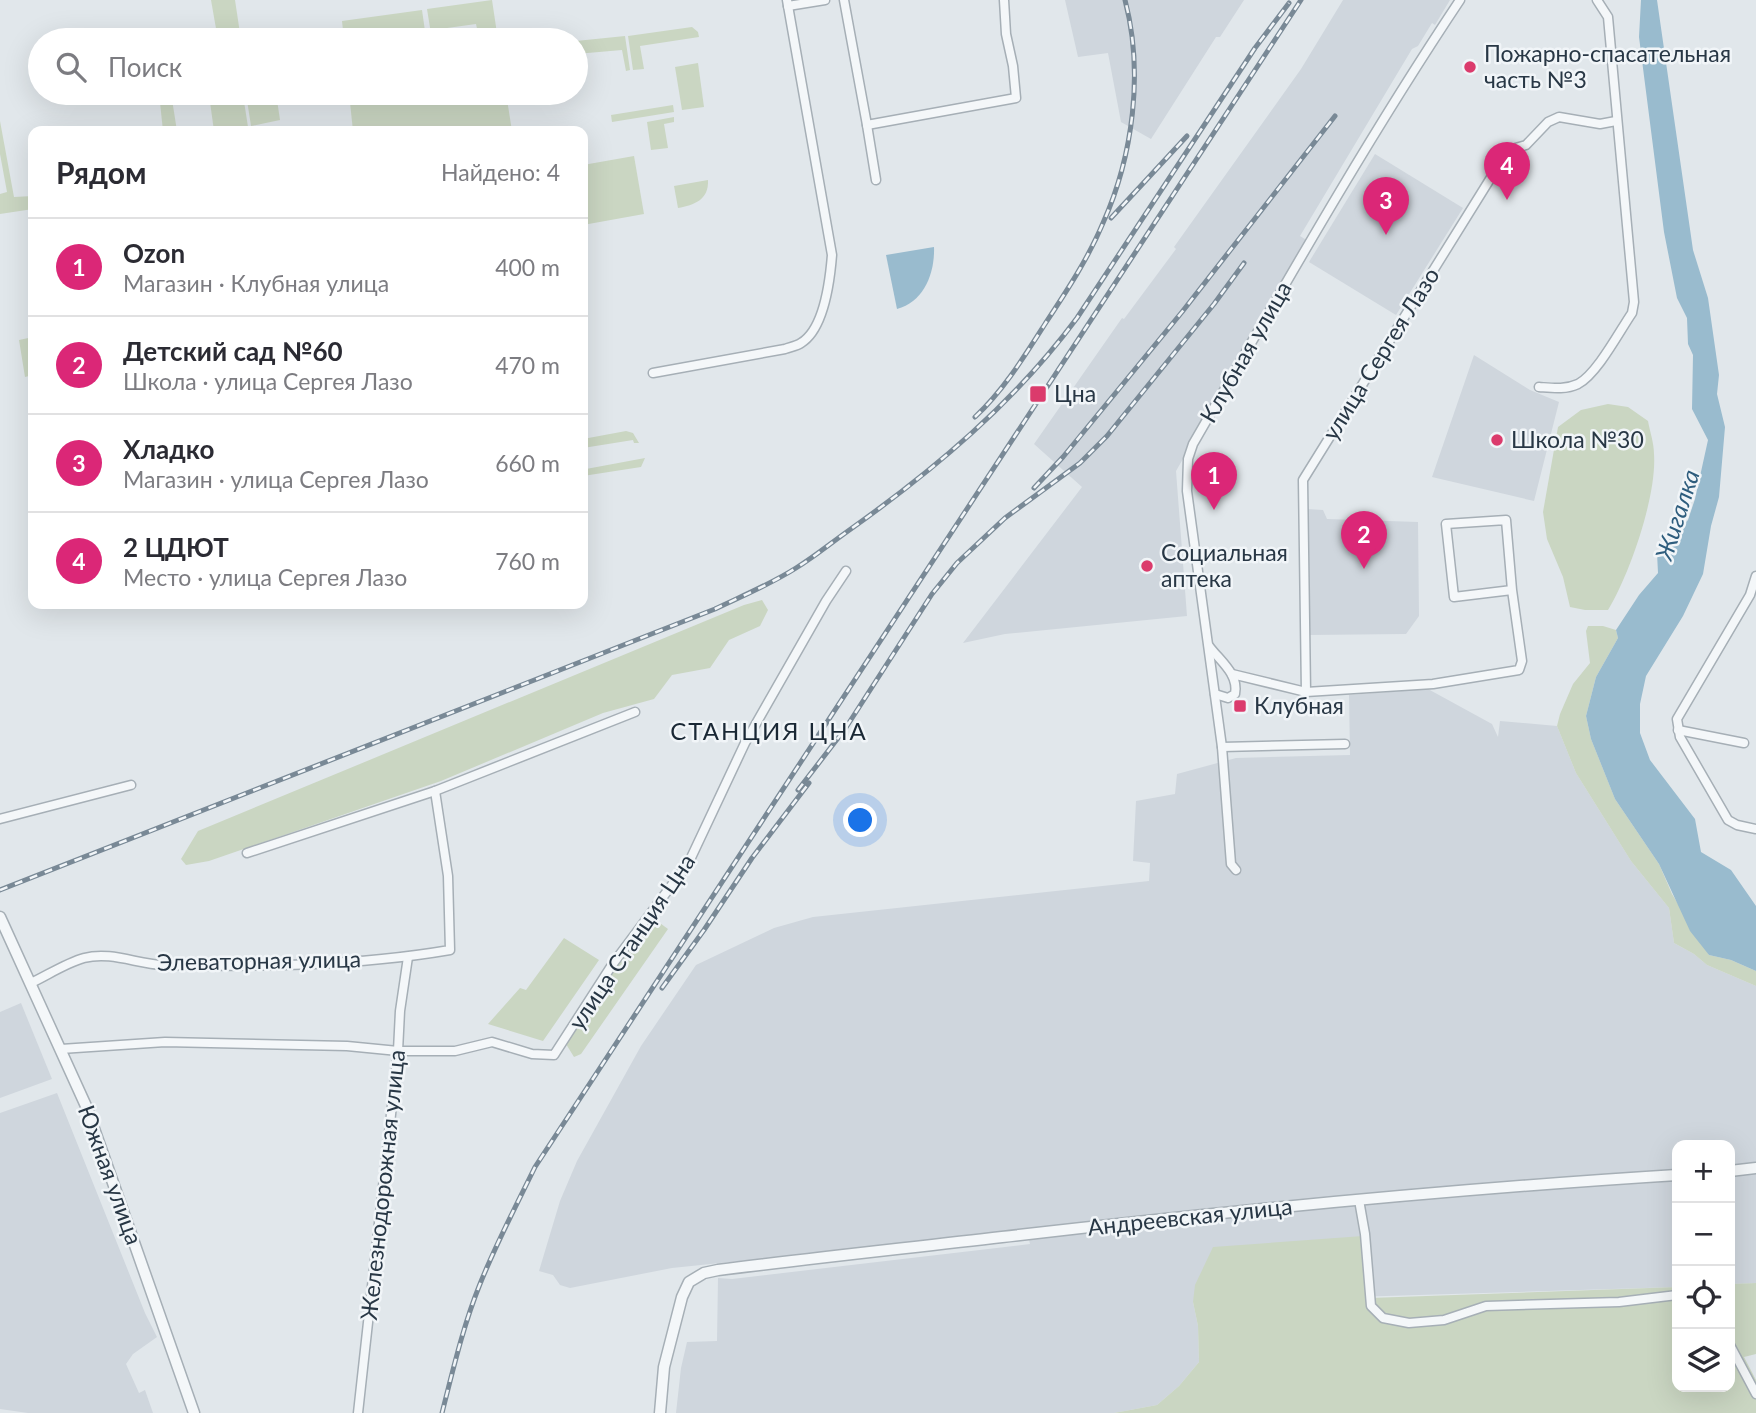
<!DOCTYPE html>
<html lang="ru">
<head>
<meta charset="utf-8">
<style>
  body { margin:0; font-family:Lato,sans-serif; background:#f2f2f3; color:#2b2b33 }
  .controls { position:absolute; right:21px; bottom:21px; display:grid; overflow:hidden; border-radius:14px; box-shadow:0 7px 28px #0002 }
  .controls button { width:63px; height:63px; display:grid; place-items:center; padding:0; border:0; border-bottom:2px solid #e1e1e2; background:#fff; color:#2b2b33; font:35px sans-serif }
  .you { position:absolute; left:861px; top:821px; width:24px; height:24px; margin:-18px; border:5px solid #fff; border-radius:50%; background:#1a73e8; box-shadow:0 0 0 10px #1a73e833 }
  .badge { display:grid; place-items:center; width:46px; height:46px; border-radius:50%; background:#db2777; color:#fff; font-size:23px; font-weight:700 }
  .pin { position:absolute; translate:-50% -58px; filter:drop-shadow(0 2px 4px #0008) }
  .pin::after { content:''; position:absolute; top:37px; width:24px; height:21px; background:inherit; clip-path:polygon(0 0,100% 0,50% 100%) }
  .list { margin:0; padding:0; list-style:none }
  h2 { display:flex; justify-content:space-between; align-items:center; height:91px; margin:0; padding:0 28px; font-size:30px }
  h2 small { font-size:23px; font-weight:400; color:#7c7c81 }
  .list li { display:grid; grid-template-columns:46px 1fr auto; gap:21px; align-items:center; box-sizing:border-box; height:98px; padding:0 28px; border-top:2px solid #e1e1e2 }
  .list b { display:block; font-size:26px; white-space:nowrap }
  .list p { margin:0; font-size:23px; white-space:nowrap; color:#7c7c81 }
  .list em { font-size:23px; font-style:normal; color:#7c7c81 }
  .icon { flex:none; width:38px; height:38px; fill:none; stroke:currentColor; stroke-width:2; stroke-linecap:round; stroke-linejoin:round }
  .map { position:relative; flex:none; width:1756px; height:1413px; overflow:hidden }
  .search { position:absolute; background:#fff; box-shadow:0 7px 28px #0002; left:28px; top:28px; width:560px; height:77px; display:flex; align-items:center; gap:18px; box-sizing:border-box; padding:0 24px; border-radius:38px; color:#7c7c81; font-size:26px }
  .panel { position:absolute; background:#fff; box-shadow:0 7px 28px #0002; left:28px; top:126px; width:560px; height:483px; border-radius:14px }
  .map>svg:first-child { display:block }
  .built { fill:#cfd6dd }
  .green { fill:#cad6c2 }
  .water { fill:#99bbce }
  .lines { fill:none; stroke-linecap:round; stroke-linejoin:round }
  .minor-casing { stroke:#a6afb6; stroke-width:11 }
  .tertiary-casing { stroke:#a6afb6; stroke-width:13 }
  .minor { stroke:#f4f7f9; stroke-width:8 }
  .tertiary { stroke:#f4f7f9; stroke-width:10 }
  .rail-casing { stroke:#798996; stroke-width:5 }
  .rail { stroke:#f1f5f8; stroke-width:2.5; stroke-dasharray:8; stroke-linecap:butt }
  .poi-dot { fill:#db3b6c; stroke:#f1f5f8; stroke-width:2.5 }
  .labels { text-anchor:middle; stroke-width:5; stroke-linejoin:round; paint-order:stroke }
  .poi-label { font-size:23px; fill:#283745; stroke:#f1f5f8; text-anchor:start }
  .street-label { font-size:23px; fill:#283745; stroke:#f1f5f8 }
  .water-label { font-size:24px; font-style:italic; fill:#2e5d7d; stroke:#f1f5f8 }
  .neighbourhood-label { font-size:24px; letter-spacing:2px; fill:#1a2835; stroke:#f1f5f8 }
</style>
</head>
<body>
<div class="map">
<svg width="1756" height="1413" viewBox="0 0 1756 1413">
  <rect width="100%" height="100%" fill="#e1e7eb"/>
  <g class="built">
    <path d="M1065,0H1244L1220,37H1216L1151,139L1121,122L1108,53L1078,57Z"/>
    <path d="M1343,0H1450L1435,25L1432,23L1418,46L1412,49L1300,236L1308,241L1176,471L1187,616L1005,634L963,643L1082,487L1034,444L1122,318L1124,319L1176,249L1174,247L1301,69Z"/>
    <path d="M1375,154L1463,208L1396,315L1309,262Z"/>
    <path d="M1474,355L1530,390L1559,402L1534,501L1432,477Z"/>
    <path d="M1307,509L1323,510L1327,519L1418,522L1419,616L1406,634L1309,635Z"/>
    <path d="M1428,689L1492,724L1498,737L1500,721L1557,726L1576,773L1631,861L1669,908L1674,943L1694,954L1707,965L1756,986V1283L1730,1284V1145H1677V1287L1193,1302L1198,1326L1199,1362L1179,1386L1157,1405L1114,1413H676L681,1368L687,1342L717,1341L718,1278L732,1279L1030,1244L1027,1231L672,1268L570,1288L560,1285L553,1275L539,1271L560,1201L577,1161L641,1046L696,965L774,928L813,917L1149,881L1150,863L1133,861L1136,801L1175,794L1177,774L1236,758L1350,755L1349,695Z"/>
    <path d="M21,1003L52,1079L0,1098V1012Z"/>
    <path d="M57,1093L145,1313L157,1337L133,1354L126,1364L139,1393L145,1390L153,1413H28L0,1409V1113Z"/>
  </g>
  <g class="green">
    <path d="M211,0H235L241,40H218Z"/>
    <path d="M492,0L498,40H463L479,38L476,24L440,29L441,40H432L427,9Z"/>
    <path d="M422,10L426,38L420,40L418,33L372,40H344L342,21Z"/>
    <path d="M692,27L698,32L699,37L640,46L644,69L633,70L628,36Z"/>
    <path d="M625,36L630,70L626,71L622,50L576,54V41Z"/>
    <path d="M698,63L704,107L682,110L675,67Z"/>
    <path d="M159,93H171L177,131H163Z"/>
    <path d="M254,93H276L280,120L251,126L246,94Z"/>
    <path d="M349,93H506L512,131H353Z"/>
    <path d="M243,95L248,127L214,131L210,102Z"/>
    <path d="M673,105L674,112L612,122L611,115Z"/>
    <path d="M674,117V122L664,124L668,148L651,150L647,122Z"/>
    <path d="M0,121L14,197L33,196V209L0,214V194L7,192L0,154Z"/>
    <path d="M634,156L644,214L583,225V165Z"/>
    <path d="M708,180C709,200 694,205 678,208L674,186Z"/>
    <path d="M33,337V344L28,346L33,375L25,377L19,340Z"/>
    <path d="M1608,404L1628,407L1648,421C1650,432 1654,443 1654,454C1657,495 1630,574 1608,610H1585L1570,607L1563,577L1547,539L1543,512L1558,427L1581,410Z"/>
    <path d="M626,431L633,433L639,443H634L633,440L583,448L586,469L645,458L641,467L583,476V439Z"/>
    <path d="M762,600L768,610L760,626L729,640L710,668L672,675L654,699L603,713L441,781L209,861L186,865L181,859L198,831L744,605Z"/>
    <path d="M1588,626H1603L1616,630L1618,638L1596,677L1586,716L1591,739L1615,799L1659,864L1672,894L1709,955L1731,960L1756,971V986L1707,965L1694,954L1674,943L1669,908L1631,861L1576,773L1557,726L1560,714L1573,684L1590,663L1586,631Z"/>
    <path d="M653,918L668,929L581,1054L574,1057L566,1044L611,975L613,967Z"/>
    <path d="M564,938L599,960L543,1041L488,1024L520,988L526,990Z"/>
    <path d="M1363,1236L1370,1298L1677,1287V1387H1730V1284L1756,1283V1354L1744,1357L1756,1380V1413H1114L1157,1405L1179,1386L1199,1362L1198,1326L1193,1302L1195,1285L1213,1247Z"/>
  </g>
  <g class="water">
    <path d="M1641,0H1657L1693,250L1708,298L1719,375L1717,394L1725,427L1719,497L1711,526L1703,574L1683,616L1646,676L1640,704V733L1650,760L1695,819L1701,852L1731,870L1756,906V971L1731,960L1709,955L1690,931L1659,864L1615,799L1591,739L1586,716L1596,677L1618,638L1616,630L1639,595L1658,573L1657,553L1688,520L1695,499L1708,440L1692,409L1693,355L1688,344L1687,318L1677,298L1664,232L1639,37Z"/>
    <path d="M934,247C935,273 924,302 897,309L886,255Z"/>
  </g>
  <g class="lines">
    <g class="minor-casing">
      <g id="minor">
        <path d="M844,0L867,125L1016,98L1013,66L1006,34L1004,0"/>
        <path d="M788,6L825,0"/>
        <path d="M867,125L876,180"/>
        <path d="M653,373L785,349C790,347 797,346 801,343C824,329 830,280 832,255L787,0"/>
        <path d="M1539,387C1552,388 1565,390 1578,384C1597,374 1619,332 1632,313L1634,302L1608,17L1597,0"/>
        <path d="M1756,576L1750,595L1677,719L1680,737L1728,820L1737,825L1756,829"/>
        <path d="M1209,646C1220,661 1239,674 1235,694L1228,698L1215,694"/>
        <path d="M1232,674L1306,692L1433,684L1519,670L1522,661L1512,590L1506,520L1446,524L1454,597L1512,590"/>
        <path d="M1306,692L1303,480L1500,163L1512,149L1526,145L1548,122L1559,117L1600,124L1616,121"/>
        <path d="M1678,730L1744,743"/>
        <path d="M1222,747L1345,744"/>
        <path d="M435,791L635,712"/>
        <path d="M0,819L131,785"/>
        <path d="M1236,870L1231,864L1222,747L1187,491L1188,459L1193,444C1279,295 1364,144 1460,0"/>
        <path d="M31,983C48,975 66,963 84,958C111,951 137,964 163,965C259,967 356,966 450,950L448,876L435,791L247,853"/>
        <path d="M61,1049L165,1042L347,1046L398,1051H455L492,1042L532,1054L554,1055L612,965L689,862L745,743L826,601L846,571"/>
        <path d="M1359,1200L1365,1234L1371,1306L1383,1318L1409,1323L1444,1320L1486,1306L1619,1302L1677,1295"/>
        <path d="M1730,1345L1756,1394"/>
        <path d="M358,1413L398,1051L400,1011L408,957"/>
      </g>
    </g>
    <g class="tertiary-casing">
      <g id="tertiary">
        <path d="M0,917L86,1106L194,1413"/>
        <path d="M1730,1171L1756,1168"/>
        <path d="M660,1413L664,1367L682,1297L689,1282L704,1273L718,1270C813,1258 908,1248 1002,1237C1227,1211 1452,1189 1677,1175"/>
      </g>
    </g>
    <use href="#minor" class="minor"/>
    <use href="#tertiary" class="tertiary"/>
    <g class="rail-casing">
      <g id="rail">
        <path d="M1111,218L1187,136"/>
        <path d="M975,417C1003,391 1024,357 1045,324C1066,292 1088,259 1103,223C1133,156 1144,72 1125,0"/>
        <path d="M1034,488L1063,457L1182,312L1335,116"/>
        <path d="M798,790L845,729L932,594L957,563L1005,518L1080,463L1107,436L1214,304L1244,263"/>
        <path d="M0,890L715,609C742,596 771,584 796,568C814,557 831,543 848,531C934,470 1014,403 1077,318L1255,48L1289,3"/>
        <path d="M662,988L704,930L752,858L809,783"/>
        <path d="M442,1413C453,1370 463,1326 480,1284C496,1244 516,1206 535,1167L1301,0"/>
      </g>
    </g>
    <use href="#rail" class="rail"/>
  </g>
  <g class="poi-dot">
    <circle cx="1470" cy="67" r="7"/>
    <rect x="1029" y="385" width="18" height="18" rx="3.5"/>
    <circle cx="1497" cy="440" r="7"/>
    <circle cx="1147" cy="566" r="7"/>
    <rect x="1233" y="699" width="14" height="14" rx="3.5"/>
  </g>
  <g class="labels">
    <g class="poi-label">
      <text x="1484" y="62">Пожарно-спасательная<tspan x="1484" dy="26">часть №3</tspan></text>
      <text x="1054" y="402">Цна</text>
      <text x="1511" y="448">Школа №30</text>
      <text x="1161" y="561">Социальная<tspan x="1161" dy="26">аптека</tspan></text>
      <text x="1254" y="714">Клубная</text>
    </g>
    <g class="street-label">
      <text transform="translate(1246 352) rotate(-60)" y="8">Клубная улица</text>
      <text transform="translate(1381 354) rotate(-58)" y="8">улица Сергея Лазо</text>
      <text transform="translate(632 942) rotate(-56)" y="8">улица Станция Цна</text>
      <text transform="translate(259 961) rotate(-1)" y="8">Элеваторная улица</text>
      <text transform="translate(110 1175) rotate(70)" y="8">Южная улица</text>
      <text transform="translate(383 1185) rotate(-84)" y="8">Железнодорожная улица</text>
      <text transform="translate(1190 1217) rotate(-6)" y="8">Андреевская улица</text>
    </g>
    <g class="water-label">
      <text transform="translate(1678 515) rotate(-72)" y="8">Жигалка</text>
    </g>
    <g class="neighbourhood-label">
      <text x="769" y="740">СТАНЦИЯ ЦНА</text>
    </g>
  </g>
</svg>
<div class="controls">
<button>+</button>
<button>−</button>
<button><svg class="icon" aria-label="locate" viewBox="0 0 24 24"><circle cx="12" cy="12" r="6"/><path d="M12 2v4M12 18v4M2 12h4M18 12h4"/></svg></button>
<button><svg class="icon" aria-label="layers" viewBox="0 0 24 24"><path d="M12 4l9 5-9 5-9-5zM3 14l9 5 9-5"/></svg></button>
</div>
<div class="you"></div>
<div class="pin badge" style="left:1214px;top:510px">1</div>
<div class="pin badge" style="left:1364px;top:569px">2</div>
<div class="pin badge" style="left:1386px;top:235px">3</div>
<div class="pin badge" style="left:1507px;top:200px">4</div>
<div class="search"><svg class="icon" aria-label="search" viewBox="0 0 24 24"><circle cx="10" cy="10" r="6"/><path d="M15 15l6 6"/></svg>Поиск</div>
<section class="panel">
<h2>Рядом<small>Найдено: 4</small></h2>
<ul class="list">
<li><span class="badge">1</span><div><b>Ozon</b><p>Магазин · Клубная улица</p></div><em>400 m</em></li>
<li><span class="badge">2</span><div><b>Детский сад №60</b><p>Школа · улица Сергея Лазо</p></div><em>470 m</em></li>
<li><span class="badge">3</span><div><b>Хладко</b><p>Магазин · улица Сергея Лазо</p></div><em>660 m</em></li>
<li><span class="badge">4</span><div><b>2 ЦДЮТ</b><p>Место · улица Сергея Лазо</p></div><em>760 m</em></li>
</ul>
</section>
</div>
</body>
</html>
